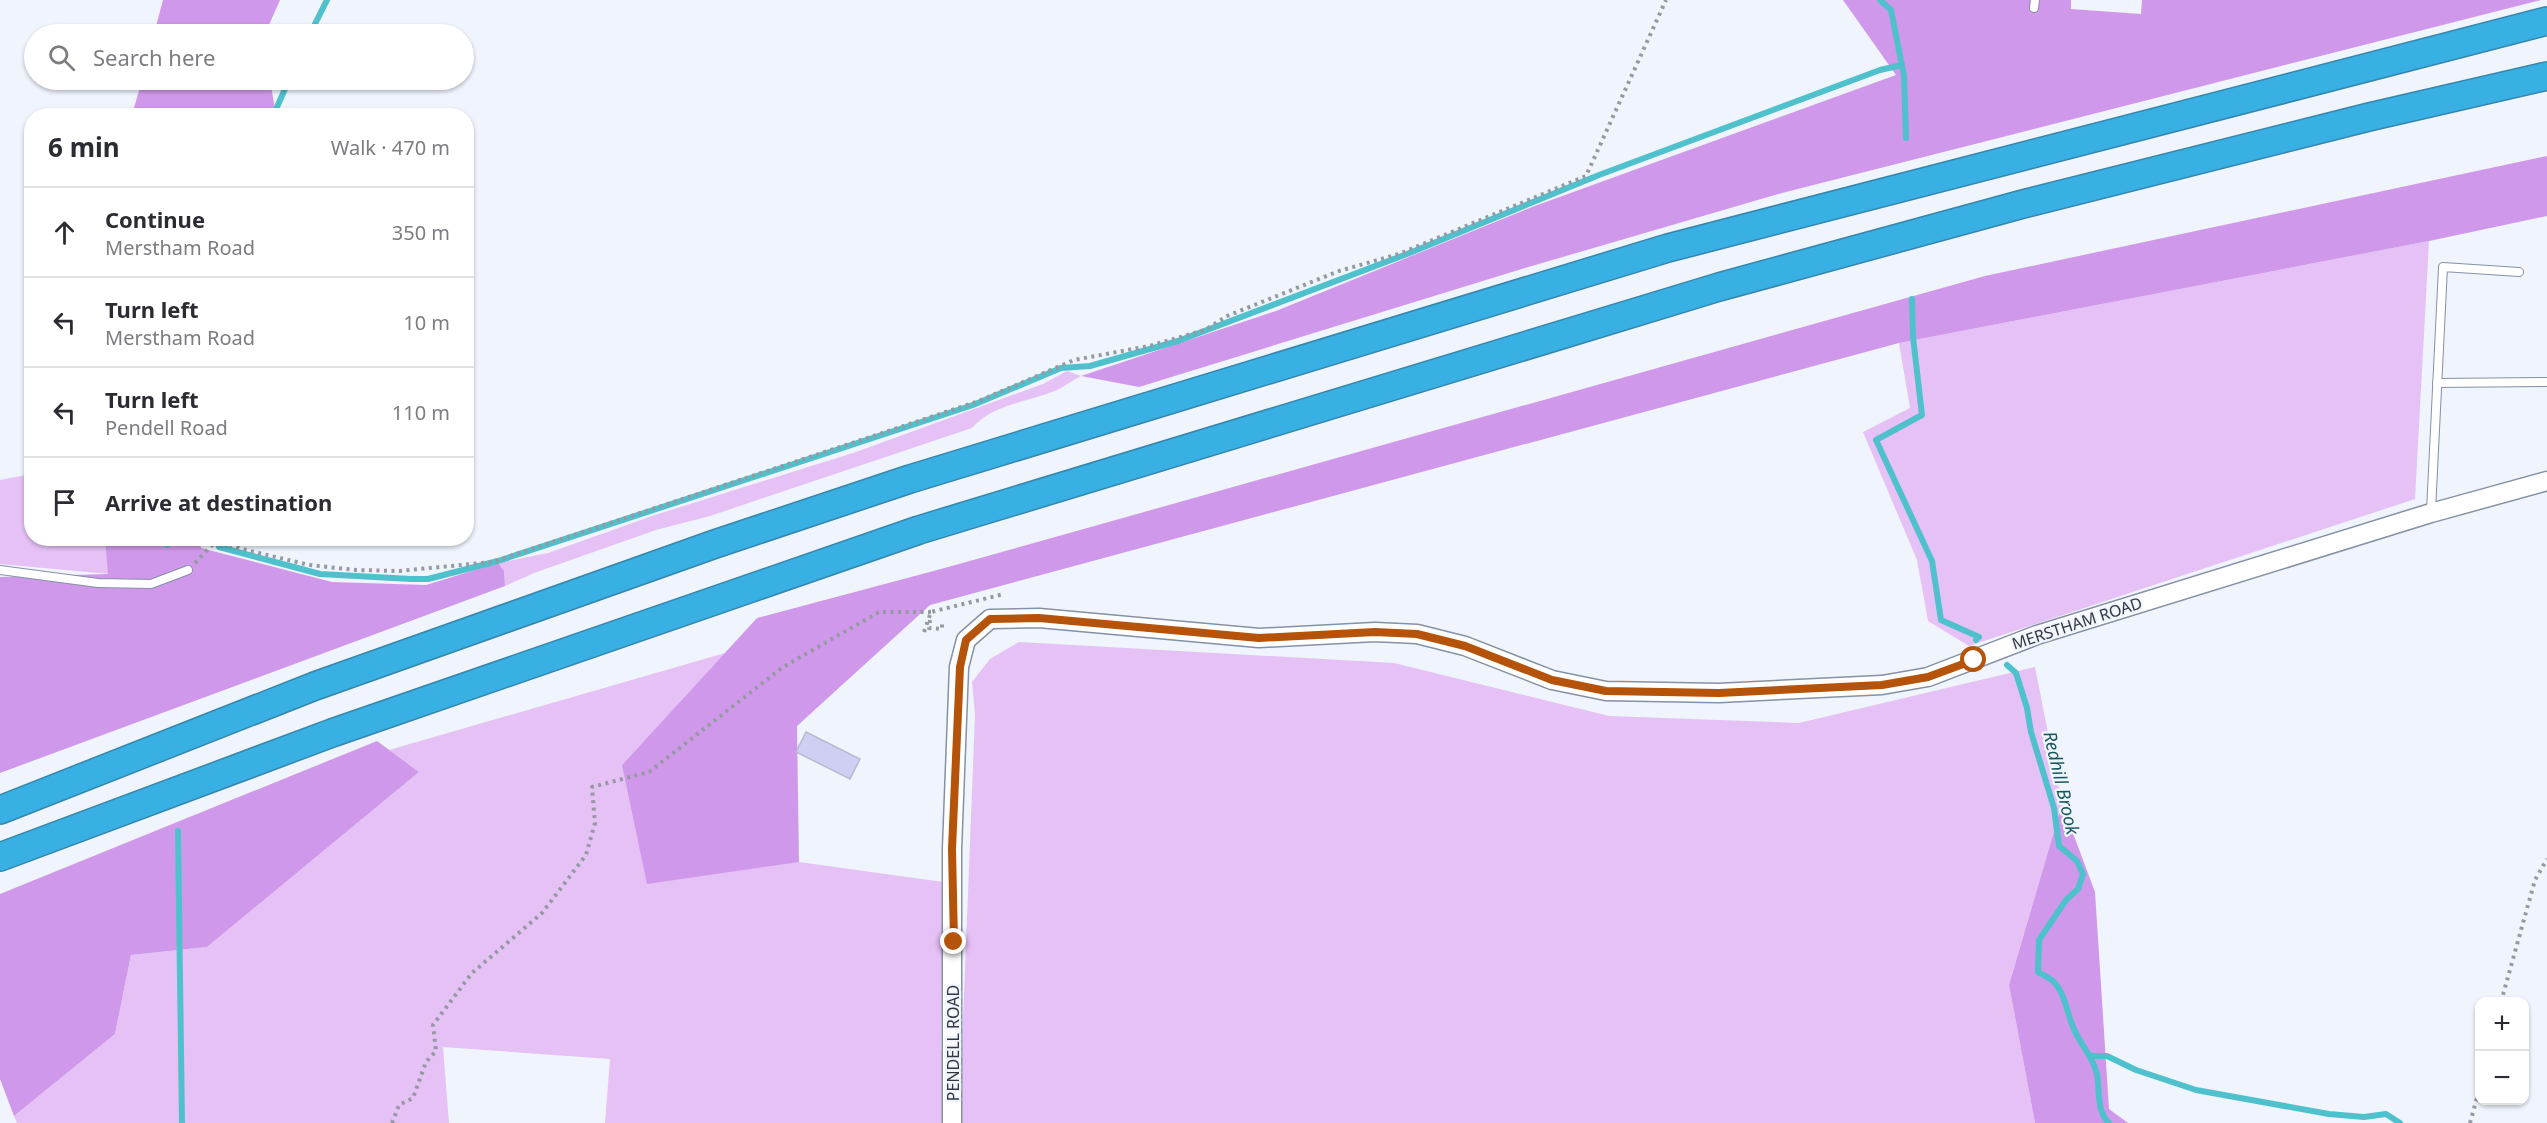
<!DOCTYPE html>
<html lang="en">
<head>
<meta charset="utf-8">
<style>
  body { margin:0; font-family:"Noto Sans",sans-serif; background:#f2f2f3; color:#2b2b33 }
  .controls { position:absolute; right:18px; bottom:18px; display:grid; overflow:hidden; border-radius:12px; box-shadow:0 2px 4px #0004 }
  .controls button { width:54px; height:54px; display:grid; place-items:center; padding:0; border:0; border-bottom:2px solid #e1e1e2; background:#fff; color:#2b2b33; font:30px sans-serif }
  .stop { position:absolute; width:18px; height:18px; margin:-14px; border:4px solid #b45309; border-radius:50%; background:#fff }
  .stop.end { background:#b45309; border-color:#fff; box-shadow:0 2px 6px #0008 }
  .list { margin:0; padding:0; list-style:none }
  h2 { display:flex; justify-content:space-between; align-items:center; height:78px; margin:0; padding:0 24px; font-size:26px }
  h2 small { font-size:20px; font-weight:400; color:#7c7c81 }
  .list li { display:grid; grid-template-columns:39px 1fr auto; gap:18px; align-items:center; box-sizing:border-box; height:90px; padding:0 24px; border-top:2px solid #e1e1e2 }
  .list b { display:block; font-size:22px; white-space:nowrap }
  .list p { margin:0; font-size:20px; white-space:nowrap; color:#7c7c81 }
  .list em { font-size:20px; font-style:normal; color:#7c7c81 }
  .icon { flex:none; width:33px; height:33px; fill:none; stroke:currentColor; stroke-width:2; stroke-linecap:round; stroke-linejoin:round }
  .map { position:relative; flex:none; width:2547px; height:1123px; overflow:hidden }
  .search { position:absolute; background:#fff; box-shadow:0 2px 4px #0004; left:24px; top:24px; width:450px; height:66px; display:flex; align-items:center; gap:15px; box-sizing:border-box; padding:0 21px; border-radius:33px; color:#7c7c81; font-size:22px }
  .panel { position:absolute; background:#fff; box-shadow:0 2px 4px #0004; left:24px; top:108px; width:450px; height:438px; border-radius:24px }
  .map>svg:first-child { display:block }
  .green { fill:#e5c1f6 }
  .forest { fill:#d098ea }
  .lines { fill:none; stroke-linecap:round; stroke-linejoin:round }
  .stream { stroke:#4fc1cc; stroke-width:6 }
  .building { fill:#cfcef3; stroke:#b9b9cf; stroke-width:1.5 }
  .service-casing { stroke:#8591a4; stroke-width:10 }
  .tertiary-casing { stroke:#8591a4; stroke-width:21 }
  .motorway-casing { stroke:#3686ab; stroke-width:30 }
  .path { stroke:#959aa2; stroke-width:4; stroke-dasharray:3 4.5; stroke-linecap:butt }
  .service { stroke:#fff; stroke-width:8 }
  .tertiary { stroke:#fff; stroke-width:18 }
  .motorway { stroke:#38b0e4; stroke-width:27 }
  .route { stroke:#b45309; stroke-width:8 }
  .labels { text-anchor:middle; stroke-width:4.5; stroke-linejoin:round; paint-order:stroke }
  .street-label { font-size:16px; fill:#333840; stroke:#eff4fd }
  .water-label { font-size:18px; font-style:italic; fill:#16575d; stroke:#eff4fd }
</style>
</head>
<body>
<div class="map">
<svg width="2547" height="1123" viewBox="0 0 2547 1123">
  <rect width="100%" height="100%" fill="#eff4fd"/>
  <g class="green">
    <path d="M2429,241L2415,499L1969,646L1928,621L1917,560L1863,432L1910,408L1899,343Z"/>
    <path d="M1067,371L1081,376C1073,380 1065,386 1057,390C1029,402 993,404 972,428L710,516L656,530L534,573L505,586L504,571L498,563L548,553L655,515L856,452L1043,384Z"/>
    <path d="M31,474L32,538L105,539L109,574L0,564V480Z"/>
    <path d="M1019,642L1394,663L1609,716L1799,723L2035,667L2062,804L2009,985L2035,1123H959L975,715L972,682L990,659Z"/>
    <path d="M725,653L622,765L769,865L799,862L943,882L941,1049L948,1063L942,1123H605L610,1059L443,1047L449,1123H17L14,1116L115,1034L131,955L207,947L419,772L389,750Z"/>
  </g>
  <g class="forest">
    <path d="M163,0H280L265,34H154Z"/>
    <path d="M1843,0H2071V9L2141,14L2142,0H2541L1782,193L1525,268L1139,387L1081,376L1276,311L1532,207L1896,75Z"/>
    <path d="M142,80H270L276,115H132Z"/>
    <path d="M2547,156V216L2429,241L1899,343L930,605L797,726L799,862L647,884L622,765L757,618L941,569L1985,276Z"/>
    <path d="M200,538L201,548L332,582L426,585L498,563L504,571L505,586L0,773V577L108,574L105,539Z"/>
    <path d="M377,741L419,772L207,947L131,955L115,1034L14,1116L0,1079V894Z"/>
    <path d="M2062,804L2095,892L2109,1109L2128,1123H2035L2009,985Z"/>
  </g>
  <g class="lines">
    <g class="stream">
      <path d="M1880,0L1891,10L1904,76L1906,138"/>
      <path d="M310,34L327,0"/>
      <path d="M273,116L289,80"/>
      <path d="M1912,299L1913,337L1922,415L1876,440L1932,561L1941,620L1979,637L1976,640"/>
      <path d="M166,538L167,545"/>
      <path d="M219,547L320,574L411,579H428L498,561L973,405L1061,368L1090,366L1178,341L1407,254L1599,175L1880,70L1902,65"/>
      <path d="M2007,665L2016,673L2027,708L2031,732L2054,808L2059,846L2077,861L2083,874L2078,889L2066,900L2039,940L2038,972C2043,975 2050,978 2054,982C2066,995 2067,1015 2074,1029C2081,1046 2093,1056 2097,1074C2100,1090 2096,1111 2109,1123"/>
      <path d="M178,831L182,1123"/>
      <path d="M2092,1056H2107L2136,1070L2196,1090L2329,1114L2364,1117L2386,1114L2400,1123"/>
    </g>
  </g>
  <path class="building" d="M806,732L860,759L850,779L796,752Z"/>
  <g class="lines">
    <g class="service-casing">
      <g id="service">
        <path d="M2034,8L2035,0"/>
        <path d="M2437,383L2547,382"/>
        <path d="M2431,511L2443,267L2519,272"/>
        <path d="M0,570L98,583L151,584L188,570"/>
      </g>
    </g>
    <g class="tertiary-casing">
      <path id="tertiary" d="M952,1123V849L959,667L966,640L990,619L1039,618L1259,638L1375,632L1417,634L1465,646L1552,680L1606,691L1719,693L1882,685L1928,677L2037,635L2431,513L2547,481"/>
    </g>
    <g class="motorway-casing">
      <g id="motorway">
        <path d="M0,810L315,686L715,544L910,479L1668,248L2547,21"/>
        <path d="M0,857L332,733L919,530L1719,287L2023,204L2369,117L2547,76"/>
      </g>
    </g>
    <g class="path">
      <path d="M195,563L217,540L242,549L309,565L356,570L399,571L492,562L979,401L1074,360L1149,346L1205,330L1227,316L1339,271L1399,254L1586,176L1666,0"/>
      <path d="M930,620L929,628L942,629V624"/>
      <path d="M924,632L931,612L1004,594"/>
      <path d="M2501,1002L2535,880L2547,859"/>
      <path d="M392,1123L399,1105L413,1098L426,1062L436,1051L433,1025L472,973L542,913L586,855L595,823L592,787L649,772L783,667L879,612H931"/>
      <path d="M2470,1123L2480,1087"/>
    </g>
    <use href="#service" class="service"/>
    <use href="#tertiary" class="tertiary"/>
    <use href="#motorway" class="motorway"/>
  </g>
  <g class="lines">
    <path class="route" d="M954,942L952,849L960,667L966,640L990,619L1039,618L1259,638L1375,632L1417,634L1465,646L1552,680L1606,691L1719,693L1882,685L1928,677L1974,660"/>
  </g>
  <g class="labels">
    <g class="street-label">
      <text transform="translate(2077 623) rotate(-18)" y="6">MERSTHAM ROAD</text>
      <text transform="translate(953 1043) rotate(-90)" y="6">PENDELL ROAD</text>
    </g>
    <g class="water-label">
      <text transform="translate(2061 783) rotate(77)" y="6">Redhill Brook</text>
    </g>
  </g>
</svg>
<div class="controls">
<button>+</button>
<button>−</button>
</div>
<div class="stop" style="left:1974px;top:660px"></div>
<div class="stop end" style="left:954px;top:942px"></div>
<div class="search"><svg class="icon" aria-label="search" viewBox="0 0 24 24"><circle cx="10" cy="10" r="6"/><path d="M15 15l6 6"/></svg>Search here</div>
<section class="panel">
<h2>6 min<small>Walk · 470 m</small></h2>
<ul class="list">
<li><svg class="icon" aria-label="ahead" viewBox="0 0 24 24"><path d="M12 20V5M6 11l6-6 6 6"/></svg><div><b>Continue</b><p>Merstham Road</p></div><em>350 m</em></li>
<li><svg class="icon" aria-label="left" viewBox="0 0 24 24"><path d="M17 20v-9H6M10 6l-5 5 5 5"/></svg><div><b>Turn left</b><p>Merstham Road</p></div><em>10 m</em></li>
<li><svg class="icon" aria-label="left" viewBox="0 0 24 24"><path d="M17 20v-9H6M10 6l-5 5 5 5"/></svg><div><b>Turn left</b><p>Pendell Road</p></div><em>110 m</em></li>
<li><svg class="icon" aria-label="arrive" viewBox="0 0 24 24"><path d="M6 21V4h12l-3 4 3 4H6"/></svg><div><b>Arrive at destination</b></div></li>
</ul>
</section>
</div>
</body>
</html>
